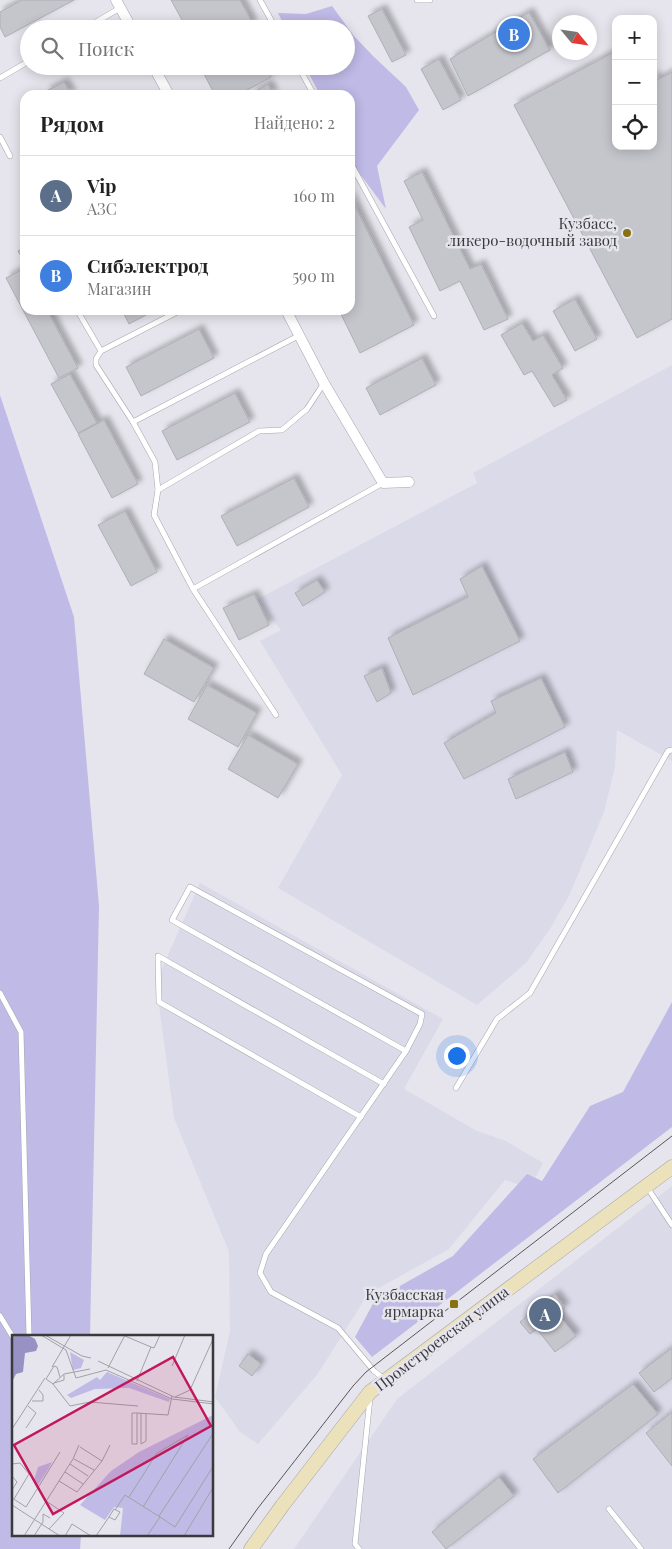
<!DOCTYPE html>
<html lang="ru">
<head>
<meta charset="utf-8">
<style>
  body { margin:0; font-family:"Playfair Display",serif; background:#f2f2f2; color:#222 }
  .controls { position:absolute; right:15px; top:15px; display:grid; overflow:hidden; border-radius:10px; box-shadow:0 2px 12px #0003 }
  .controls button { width:45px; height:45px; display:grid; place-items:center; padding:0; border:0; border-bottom:1px solid #e0e0e0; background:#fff; color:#222; font:25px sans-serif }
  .compass { position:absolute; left:552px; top:15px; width:45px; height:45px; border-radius:50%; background:#fff; box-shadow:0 2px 12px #0003; rotate:119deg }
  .you { position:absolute; left:456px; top:1055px; width:18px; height:18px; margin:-12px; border:4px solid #fff; border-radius:50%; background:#1a73e8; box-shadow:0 0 0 8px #1a73e833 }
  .badge { display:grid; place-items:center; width:32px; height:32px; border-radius:50%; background:#db2777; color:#fff; font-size:16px; font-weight:700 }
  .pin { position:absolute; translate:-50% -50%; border:2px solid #fff; box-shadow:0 1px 5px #0006 }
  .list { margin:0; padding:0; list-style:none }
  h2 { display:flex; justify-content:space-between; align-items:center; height:65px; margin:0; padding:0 20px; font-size:21px }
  h2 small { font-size:16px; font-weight:400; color:#767676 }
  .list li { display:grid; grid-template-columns:32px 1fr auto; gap:15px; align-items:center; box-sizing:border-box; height:80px; padding:0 20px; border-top:1px solid #e0e0e0 }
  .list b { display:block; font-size:19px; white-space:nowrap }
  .list p { margin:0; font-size:16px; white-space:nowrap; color:#767676 }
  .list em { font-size:16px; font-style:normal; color:#767676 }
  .icon { flex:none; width:28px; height:28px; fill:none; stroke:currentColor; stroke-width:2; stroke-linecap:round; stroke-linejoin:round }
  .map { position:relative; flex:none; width:672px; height:1549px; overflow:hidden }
  .search { position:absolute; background:#fff; box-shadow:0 2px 12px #0003; left:20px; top:20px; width:335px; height:55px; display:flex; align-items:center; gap:12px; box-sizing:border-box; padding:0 18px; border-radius:28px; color:#767676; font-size:19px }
  .panel { position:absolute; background:#fff; box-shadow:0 2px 12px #0003; left:20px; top:90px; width:335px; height:225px; border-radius:15px }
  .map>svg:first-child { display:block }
  .built { fill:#dbdae9 }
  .green { fill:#bfbae6 }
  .building { fill:#c5c5cc; stroke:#afaeb6; filter:url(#shadow) }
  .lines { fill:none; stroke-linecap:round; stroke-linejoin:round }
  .lane-casing { stroke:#a6a5ad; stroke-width:6 }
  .street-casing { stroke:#a6a5ad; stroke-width:11 }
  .secondary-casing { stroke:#a6a5ad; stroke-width:15 }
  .lane { stroke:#fff; stroke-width:5 }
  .street { stroke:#fff; stroke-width:10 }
  .secondary { stroke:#ebe2bc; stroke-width:14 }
  .tram { stroke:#56565a; stroke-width:1 }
  .poi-dot { fill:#877113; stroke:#e6e5ed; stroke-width:2 }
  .labels { text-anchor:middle; stroke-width:5; stroke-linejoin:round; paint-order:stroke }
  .poi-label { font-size:15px; fill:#3a3a3d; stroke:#e6e5ed; text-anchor:end }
  .street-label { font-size:15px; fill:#3a3a3d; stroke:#e6e5ed }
  .inset-road { fill:none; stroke:#a1a1a7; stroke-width:1 }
  .view { fill:#c2185b; fill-opacity:0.15; stroke:#c2185b; stroke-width:2.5 }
  .inset-edge { fill:none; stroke:#3a3a3d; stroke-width:2.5 }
</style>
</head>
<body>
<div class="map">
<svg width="672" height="1549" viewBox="0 0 672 1549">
  <defs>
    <filter id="shadow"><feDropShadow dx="4.5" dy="-4.5" stdDeviation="2.5" flood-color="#0004"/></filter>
  </defs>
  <rect width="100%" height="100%" fill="#e6e5ed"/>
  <g class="built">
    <path d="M672,365V761L617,730L615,767L604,812L570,894L550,929L526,963L477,1005L278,888L342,775L260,641L281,630L256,600L477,483L473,473Z"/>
    <path d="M200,883L443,1019L404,1089L477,1131L506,1141L543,1163L530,1188L505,1180L449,1249L368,1294L317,1375L258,1444L240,1432L215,1397L230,1331L229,1252L174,1118L156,982Z"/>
    <path d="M672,1186V1549H294L397,1399Z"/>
  </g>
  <g class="green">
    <path d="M332,6L354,36L373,56L406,87L419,110L377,166L386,209L354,166L350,153V95H320L305,66H346V29H286L278,13L306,14Z"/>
    <path d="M0,395L74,617L99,906L90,1336H14V1535H81L80,1549H0Z"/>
    <path d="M672,1002V1127L372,1357L355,1337L375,1300L453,1256L527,1174L542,1181L590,1106L623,1092Z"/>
  </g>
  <g class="building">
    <path d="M22,0H74L5,37L0,27V12Z"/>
    <path d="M171,0H240L253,24L244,29H187Z"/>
    <path d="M382,9L406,55L392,62L368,16Z"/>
    <path d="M529,12L550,50L468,96L450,59Z"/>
    <path d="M616,51V146H653V74L657,80L672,72V319L637,338L514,105Z"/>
    <path d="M439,59L461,100L443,110L421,69Z"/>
    <path d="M218,66H265L271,77L238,95H215L204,74Z"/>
    <path d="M64,82L72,95H48L46,91Z"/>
    <path d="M268,84L274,95H249Z"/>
    <path d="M422,172L470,269L481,264L508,319L484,330L460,281L440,291L409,227L423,220L404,181Z"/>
    <path d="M350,196L414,325L360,353L339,310H350Z"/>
    <path d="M25,247V264L18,251Z"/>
    <path d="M25,268V310H47L78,368L59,378L6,278Z"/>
    <path d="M575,299L597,339L575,351L553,311Z"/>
    <path d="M122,310H155L129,324Z"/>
    <path d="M522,323L533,341L543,335L563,368L552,375L567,400L554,407L532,371L524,375L501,335Z"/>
    <path d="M199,329L214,358L141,396L126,367Z"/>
    <path d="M422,358L436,385L380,415L366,388Z"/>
    <path d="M70,374L97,423L78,433L51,384Z"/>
    <path d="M235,393L250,422L177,460L162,431Z"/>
    <path d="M104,420L138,484L112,498L78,434Z"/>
    <path d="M294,478L309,507L237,546L221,516Z"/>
    <path d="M125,511L157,572L131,586L98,525Z"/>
    <path d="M482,566L520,641L413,695L388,638L468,597L460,579Z"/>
    <path d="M317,580L325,592L303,606L295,593Z"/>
    <path d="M254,594L269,625L239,640L223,608Z"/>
    <path d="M164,639L214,668L194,702L144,674Z"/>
    <path d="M382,668L391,693L377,702L364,676Z"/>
    <path d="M541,678L565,727L464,779L444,743L496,713L491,701Z"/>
    <path d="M207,685L257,713L238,747L188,719Z"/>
    <path d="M248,735L298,764L278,798L228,769Z"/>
    <path d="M565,752L573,772L516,799L508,779Z"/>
    <path d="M555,1294L565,1307L557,1313L576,1336L555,1352L537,1329L530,1334L520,1322Z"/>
    <path d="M672,1348V1378L654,1392L639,1373Z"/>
    <path d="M248,1354L261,1364L252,1376L239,1366Z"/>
    <path d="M633,1384L658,1414L558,1493L533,1459Z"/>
    <path d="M672,1412V1466L646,1433Z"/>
    <path d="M499,1477L514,1496L446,1549L432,1532Z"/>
  </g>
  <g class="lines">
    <g class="lane-casing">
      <g id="lane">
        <path d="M260,0L276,29"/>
        <path d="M417,0H430"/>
        <path d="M84,29L120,8"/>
        <path d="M298,66L314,95"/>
        <path d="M0,78L29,61"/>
        <path d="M0,137L10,156"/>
        <path d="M350,162L434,316"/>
        <path d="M77,310L101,351L96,359V365L133,422L155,462L158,490L154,515L193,589"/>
        <path d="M101,351L181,310"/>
        <path d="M133,422L300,335"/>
        <path d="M158,490L259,431L282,430L307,409L324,383"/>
        <path d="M276,715L193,589L383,483"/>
        <path d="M0,993L21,1032L29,1336"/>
        <path d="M456,1088L497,1019L530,993L668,751L672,750"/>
        <path d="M361,1117L159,1002L158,956L384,1084"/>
        <path d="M647,1187L672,1225"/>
        <path d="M0,1316L14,1339"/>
        <path d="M384,1379L374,1371L338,1328L271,1292L260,1273L266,1254L406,1051L420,1024L422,1014L190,887L172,920L406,1051"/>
        <path d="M609,1509L641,1549"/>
        <path d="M359,1549L355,1544L370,1398"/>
      </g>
    </g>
    <g class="street-casing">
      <g id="street">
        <path d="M116,0L132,29"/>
        <path d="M153,66L169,95"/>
        <path d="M286,310L324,383L383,483L409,482"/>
      </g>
    </g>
    <g class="secondary-casing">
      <path id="secondary" d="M251,1549L282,1506L370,1392L672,1167"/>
    </g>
    <use href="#lane" class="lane"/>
    <use href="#street" class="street"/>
    <use href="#secondary" class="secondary"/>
    <path class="tram" d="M229,1549L258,1508L353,1386L366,1372L672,1136"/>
  </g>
  <g class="poi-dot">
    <circle cx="627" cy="233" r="5"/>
    <rect x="449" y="1299" width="10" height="10" rx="2.5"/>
  </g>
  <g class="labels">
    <g class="poi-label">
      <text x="617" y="229">Кузбасс,<tspan x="617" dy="17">ликеро-водочный завод</tspan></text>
      <text x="444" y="1300">Кузбасская<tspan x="444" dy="17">ярмарка</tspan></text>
    </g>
    <g class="street-label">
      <text transform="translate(442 1339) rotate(-37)" y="5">Промстроевская улица</text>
    </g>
  </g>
  <g transform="translate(12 1335)">
    <rect width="201" height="201" fill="#e6e5ed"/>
    <path d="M58,17L72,25L69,33L61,35ZM95,37L158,64L157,67L117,53L83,54L59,63L55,60L85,42L88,45ZM201,80V201H108L111,173L102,172L93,185L68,170L99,136L127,117ZM40,127L37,133L26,150L22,145L26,132Z" fill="#bfbae6"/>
    <path d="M0,0H16L23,4L26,11L24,16L13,18L11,37L4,39L0,47Z" fill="#9891c3"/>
    <path class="inset-road" d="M29,0L54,15L64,43L94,35L160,64L202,69M33,0L70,21L79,23M113,1L139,12M86,26L162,62L202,67M160,31L173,0M40,32L59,0M96,33L113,0M48,42L45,32L42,31L34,44L41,49L52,39L78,34M125,46L139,12L142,13L148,0M42,48L52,45V40M41,49L58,71L78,67L126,71M163,62L178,55L202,2M20,66H31V60L27,55M125,78V109H120V78H125L156,80L160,61M129,78V109L134,106V79M14,93L24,78L16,71M0,94L33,43M68,112L90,126L98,110M62,124L82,135M0,129L8,128L17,139L2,164M58,129L76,141M53,137L71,149M0,141L5,147L0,155M47,146L65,157L90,126M117,162L145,118L176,100L131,172M0,163L14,172L48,117M34,166L52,178L37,194M0,170L48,201M103,175L113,160L148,182L135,201M147,181L202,97M148,182L163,192L202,130M12,201L61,124L67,110M22,201L31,187V179L38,183M53,201L60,189L79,201M84,201L97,182L102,174L108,177L103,185L97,182M172,201L202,151"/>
    <path class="view" d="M161,22L199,91L41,179L2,110Z"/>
    <rect width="201" height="201" class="inset-edge"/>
  </g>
</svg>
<div class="controls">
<button>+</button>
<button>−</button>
<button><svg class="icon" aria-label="locate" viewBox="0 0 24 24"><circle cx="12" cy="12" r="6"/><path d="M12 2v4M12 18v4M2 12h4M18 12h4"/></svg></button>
</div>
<svg class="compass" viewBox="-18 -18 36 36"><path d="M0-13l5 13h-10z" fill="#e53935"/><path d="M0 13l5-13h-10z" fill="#767676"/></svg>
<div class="you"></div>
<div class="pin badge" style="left:545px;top:1314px;background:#5c6f8a">A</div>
<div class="pin badge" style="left:514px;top:34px;background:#3f7fe0">B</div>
<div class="search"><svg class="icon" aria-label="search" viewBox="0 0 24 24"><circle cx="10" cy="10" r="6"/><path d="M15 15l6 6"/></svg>Поиск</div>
<section class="panel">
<h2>Рядом<small>Найдено: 2</small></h2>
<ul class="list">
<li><span class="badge" style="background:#5c6f8a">A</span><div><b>Vip</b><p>АЗС</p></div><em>160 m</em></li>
<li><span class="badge" style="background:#3f7fe0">B</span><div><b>Сибэлектрод</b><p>Магазин</p></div><em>590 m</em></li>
</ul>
</section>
</div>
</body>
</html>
